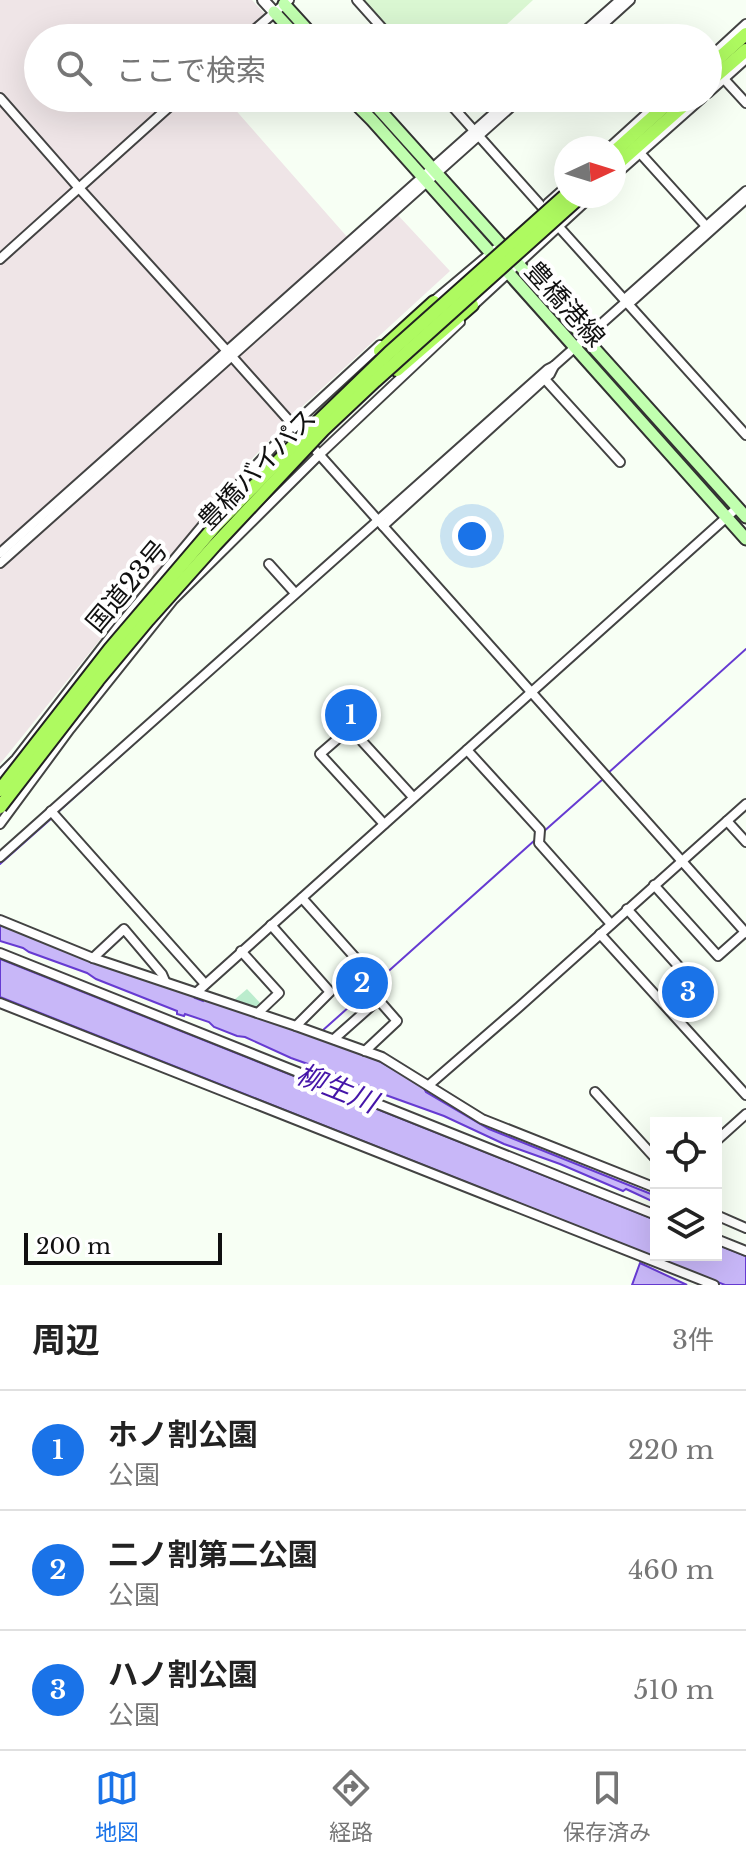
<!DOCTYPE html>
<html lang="ja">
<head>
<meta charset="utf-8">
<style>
  body { margin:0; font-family:"Libre Baskerville","Noto Sans JP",serif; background:#f2f2f2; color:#222 }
  .controls { position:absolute; right:24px; bottom:24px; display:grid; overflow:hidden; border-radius:0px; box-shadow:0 8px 32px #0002 }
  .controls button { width:72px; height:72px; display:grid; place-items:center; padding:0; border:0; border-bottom:2px solid #e0e0e0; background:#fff; color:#222; font:40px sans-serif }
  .compass { position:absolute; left:554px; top:136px; width:72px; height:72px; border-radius:50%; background:#fff; box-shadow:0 8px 32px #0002; rotate:86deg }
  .scale { position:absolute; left:24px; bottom:20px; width:198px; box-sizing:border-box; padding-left:8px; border:4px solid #101010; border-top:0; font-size:22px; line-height:28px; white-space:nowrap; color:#101010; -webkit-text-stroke:6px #fff; paint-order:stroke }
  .you { position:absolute; left:472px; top:536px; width:28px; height:28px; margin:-20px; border:6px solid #fff; border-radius:50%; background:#1a73e8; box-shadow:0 0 0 12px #1a73e833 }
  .badge { display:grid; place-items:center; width:52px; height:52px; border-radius:50%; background:#1a73e8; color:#fff; font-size:26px; font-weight:700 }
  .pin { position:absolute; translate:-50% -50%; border:4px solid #fff; box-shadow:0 2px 8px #0006 }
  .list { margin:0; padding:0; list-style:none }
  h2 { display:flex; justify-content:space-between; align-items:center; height:104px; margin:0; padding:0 32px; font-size:34px }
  h2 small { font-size:26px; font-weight:400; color:#767676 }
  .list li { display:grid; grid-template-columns:52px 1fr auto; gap:24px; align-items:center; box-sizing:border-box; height:120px; padding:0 32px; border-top:2px solid #e0e0e0 }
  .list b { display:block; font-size:30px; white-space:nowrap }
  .list p { margin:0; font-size:26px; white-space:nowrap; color:#767676 }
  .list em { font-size:26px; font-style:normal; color:#767676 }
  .icon { flex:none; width:44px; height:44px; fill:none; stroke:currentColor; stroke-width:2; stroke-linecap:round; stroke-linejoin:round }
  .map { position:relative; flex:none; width:746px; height:1285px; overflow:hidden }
  .search { position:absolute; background:#fff; box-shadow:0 8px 32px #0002; left:24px; right:24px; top:24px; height:88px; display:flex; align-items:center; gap:20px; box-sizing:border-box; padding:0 28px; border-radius:44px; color:#767676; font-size:30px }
  .sheet { height:464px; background:#fff }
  nav { display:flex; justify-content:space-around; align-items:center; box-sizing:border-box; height:112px; border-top:2px solid #e0e0e0; background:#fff; font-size:22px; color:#767676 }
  nav a { display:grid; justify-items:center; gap:4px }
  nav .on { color:#1a73e8 }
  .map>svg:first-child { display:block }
  .industrial { fill:#efe5e7 }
  .farmland { fill:#daf7d2 }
  .green { fill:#bbeccd }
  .water { fill:#c8b7f8; stroke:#663bd2; stroke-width:2 }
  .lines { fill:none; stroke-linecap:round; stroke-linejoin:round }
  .stream { stroke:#663bd2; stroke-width:2 }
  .minor-casing { stroke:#434343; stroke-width:12 }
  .tertiary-casing { stroke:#434343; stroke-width:14 }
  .secondary-casing { stroke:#323232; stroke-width:15 }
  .trunk-casing { stroke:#212121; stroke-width:16 }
  .minor { stroke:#fff; stroke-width:8 }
  .tertiary { stroke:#fff; stroke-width:10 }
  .secondary { stroke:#c1ffaf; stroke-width:11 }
  .trunk { stroke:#aefa60; stroke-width:12 }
  .trunk-bridge-casing { stroke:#212121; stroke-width:16; stroke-linecap:butt }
  .trunk-bridge { stroke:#aefa60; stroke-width:12 }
  .labels { text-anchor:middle; stroke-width:8; stroke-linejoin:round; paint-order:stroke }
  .street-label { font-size:26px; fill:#101010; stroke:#fff }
  .water-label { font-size:28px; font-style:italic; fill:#4414a8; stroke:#fff }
</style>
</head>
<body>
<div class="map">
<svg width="746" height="1285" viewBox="0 0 746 1285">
  <rect width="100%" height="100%" fill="#f7fff4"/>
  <path class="industrial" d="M0,0H252L265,14L238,38H38V98H225L356,247L396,213L450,271L294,414L249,462L176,552L124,610L0,764Z"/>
  <path class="farmland" d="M361,0H533L492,38H395Z"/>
  <g class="green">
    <path d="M354,703L362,712L347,726L339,718Z"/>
    <path d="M247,989L262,1005L258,1008L233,1001Z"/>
  </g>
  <g class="water">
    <path d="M0,924L196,996L195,998L203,1001L204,999L294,1029L377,1060L423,1086L426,1092L489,1129L656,1196V1203L626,1189L623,1191L560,1164L504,1144L444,1116L344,1080L336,1074L291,1058L245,1037L237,1036L214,1027L209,1022L185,1014L184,1016L177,1014V1011L96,979L87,973L29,952L23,948L0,941Z"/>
    <path d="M0,959L656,1220V1255H716V1244L746,1256V1285H725L0,997Z"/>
    <path d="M640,1263L687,1285H632Z"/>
  </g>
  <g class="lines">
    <g class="stream">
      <path d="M607,774L746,649"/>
      <path d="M58,812L264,627"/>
      <path d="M542,833L603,779"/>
      <path d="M0,864L53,817"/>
      <path d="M373,985L535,840"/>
      <path d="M322,1031L368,990"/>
    </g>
    <g class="minor-casing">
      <g id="minor">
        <path d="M357,0L391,38"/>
        <path d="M245,38L289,0"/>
        <path d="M577,38L620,0"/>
        <path d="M588,38L630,0"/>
        <path d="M708,59L746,24"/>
        <path d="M724,79L746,103"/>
        <path d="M708,93L746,59"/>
        <path d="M0,98L79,188L227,351L746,933"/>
        <path d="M445,98L543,208"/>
        <path d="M609,148L664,98"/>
        <path d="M640,153L706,226"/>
        <path d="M614,176L702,98"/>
        <path d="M548,203L566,187"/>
        <path d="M558,226L746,435"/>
        <path d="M0,259L179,98"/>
        <path d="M627,301H632L746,199"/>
        <path d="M542,376L620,462"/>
        <path d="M383,526L550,374L554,366"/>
        <path d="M0,553L511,98"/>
        <path d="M0,563L521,98"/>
        <path d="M269,564L295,593"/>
        <path d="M467,750L540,830L539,843L611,924"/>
        <path d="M0,775L16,759L122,622L219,506L293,425L380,345"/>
        <path d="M51,811L205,984"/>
        <path d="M727,821L746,842"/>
        <path d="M0,824L70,729L173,600L319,455L460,322"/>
        <path d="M384,824L320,754L350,728L413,797"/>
        <path d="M0,857L548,369L554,366L627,301V297L746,191"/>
        <path d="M654,885L718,956L745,932"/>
        <path d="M302,898L368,972L369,989L397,1021L365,1051"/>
        <path d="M627,909L690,979L663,1003"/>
        <path d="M0,920L93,958L296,1026L382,1057L482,1119L656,1188"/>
        <path d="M271,925L330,992L296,1026"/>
        <path d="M600,934L746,1095"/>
        <path d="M241,951L279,993L258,1013"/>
        <path d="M0,953L656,1215"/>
        <path d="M93,958L124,929L162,974L165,981"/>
        <path d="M197,992L738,507"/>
        <path d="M0,1003L714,1285"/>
        <path d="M334,1039L378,1000"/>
        <path d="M429,1085L519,1007L746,804"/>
        <path d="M595,1092L656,1159"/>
        <path d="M716,1141L746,1114"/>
        <path d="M716,1215L746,1228"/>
        <path d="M716,1239L746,1251"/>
      </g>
    </g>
    <g class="tertiary-casing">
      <g id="tertiary">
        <path d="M263,0L274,12"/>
        <path d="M434,302L496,250"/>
        <path d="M472,305L590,196"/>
      </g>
    </g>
    <g class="secondary-casing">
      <g id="secondary">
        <path d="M284,4L315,38"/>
        <path d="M274,12L298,38"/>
        <path d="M350,98L372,120L746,539"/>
        <path d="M369,98L746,517"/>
      </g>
    </g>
    <g class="trunk-casing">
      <g id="trunk">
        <path d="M708,68L746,34"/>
        <path d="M708,83L746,50"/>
        <path d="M614,152L674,98"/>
        <path d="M614,167L692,98"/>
        <path d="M380,351L434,302"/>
        <path d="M397,370L472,305"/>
      </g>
    </g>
    <use href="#minor" class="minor"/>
    <use href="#tertiary" class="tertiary"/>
    <use href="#secondary" class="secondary"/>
    <use href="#trunk" class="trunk"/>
    <g class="trunk-bridge-casing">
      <g id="trunk-bridge">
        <path d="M0,790L110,649L215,526L299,440L389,353L566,195"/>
        <path d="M0,807L98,680L148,620L215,545L323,430L375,381L581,196"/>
      </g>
    </g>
    <use href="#trunk-bridge" class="trunk-bridge"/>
  </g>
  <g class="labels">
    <g class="street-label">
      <text transform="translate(565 304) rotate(48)" y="9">豊橋港線</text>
      <text transform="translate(257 469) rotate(-46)" y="9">豊橋バイパス</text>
      <text transform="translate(127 586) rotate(-50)" y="9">国道23号</text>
    </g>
    <g class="water-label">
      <text transform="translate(337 1088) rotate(22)" y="10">柳生川</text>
    </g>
  </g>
</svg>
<div class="controls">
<button><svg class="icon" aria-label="locate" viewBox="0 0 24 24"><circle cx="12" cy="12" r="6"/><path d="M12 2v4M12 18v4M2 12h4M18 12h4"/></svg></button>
<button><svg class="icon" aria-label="layers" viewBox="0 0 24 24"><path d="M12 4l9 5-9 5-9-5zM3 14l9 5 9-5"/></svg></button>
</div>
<svg class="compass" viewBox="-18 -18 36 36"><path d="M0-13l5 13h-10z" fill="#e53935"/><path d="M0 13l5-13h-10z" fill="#767676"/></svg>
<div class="scale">200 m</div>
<div class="you"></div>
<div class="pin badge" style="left:351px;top:715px">1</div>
<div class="pin badge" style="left:362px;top:983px">2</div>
<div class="pin badge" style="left:688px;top:992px">3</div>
<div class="search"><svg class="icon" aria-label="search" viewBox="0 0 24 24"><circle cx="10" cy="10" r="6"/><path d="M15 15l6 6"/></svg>ここで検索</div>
</div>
<section class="sheet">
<h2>周辺<small>3件</small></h2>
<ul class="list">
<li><span class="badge">1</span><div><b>ホノ割公園</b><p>公園</p></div><em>220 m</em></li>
<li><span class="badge">2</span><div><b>二ノ割第二公園</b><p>公園</p></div><em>460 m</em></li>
<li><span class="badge">3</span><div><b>ハノ割公園</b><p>公園</p></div><em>510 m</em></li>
</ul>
</section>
<nav>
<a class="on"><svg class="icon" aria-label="map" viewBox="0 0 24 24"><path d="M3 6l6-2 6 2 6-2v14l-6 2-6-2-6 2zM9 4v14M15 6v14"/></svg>地図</a>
<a><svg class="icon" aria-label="directions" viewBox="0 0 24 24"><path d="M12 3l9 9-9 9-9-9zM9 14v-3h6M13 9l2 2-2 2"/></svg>経路</a>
<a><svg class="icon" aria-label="saved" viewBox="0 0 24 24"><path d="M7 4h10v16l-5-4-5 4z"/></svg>保存済み</a>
</nav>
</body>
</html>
